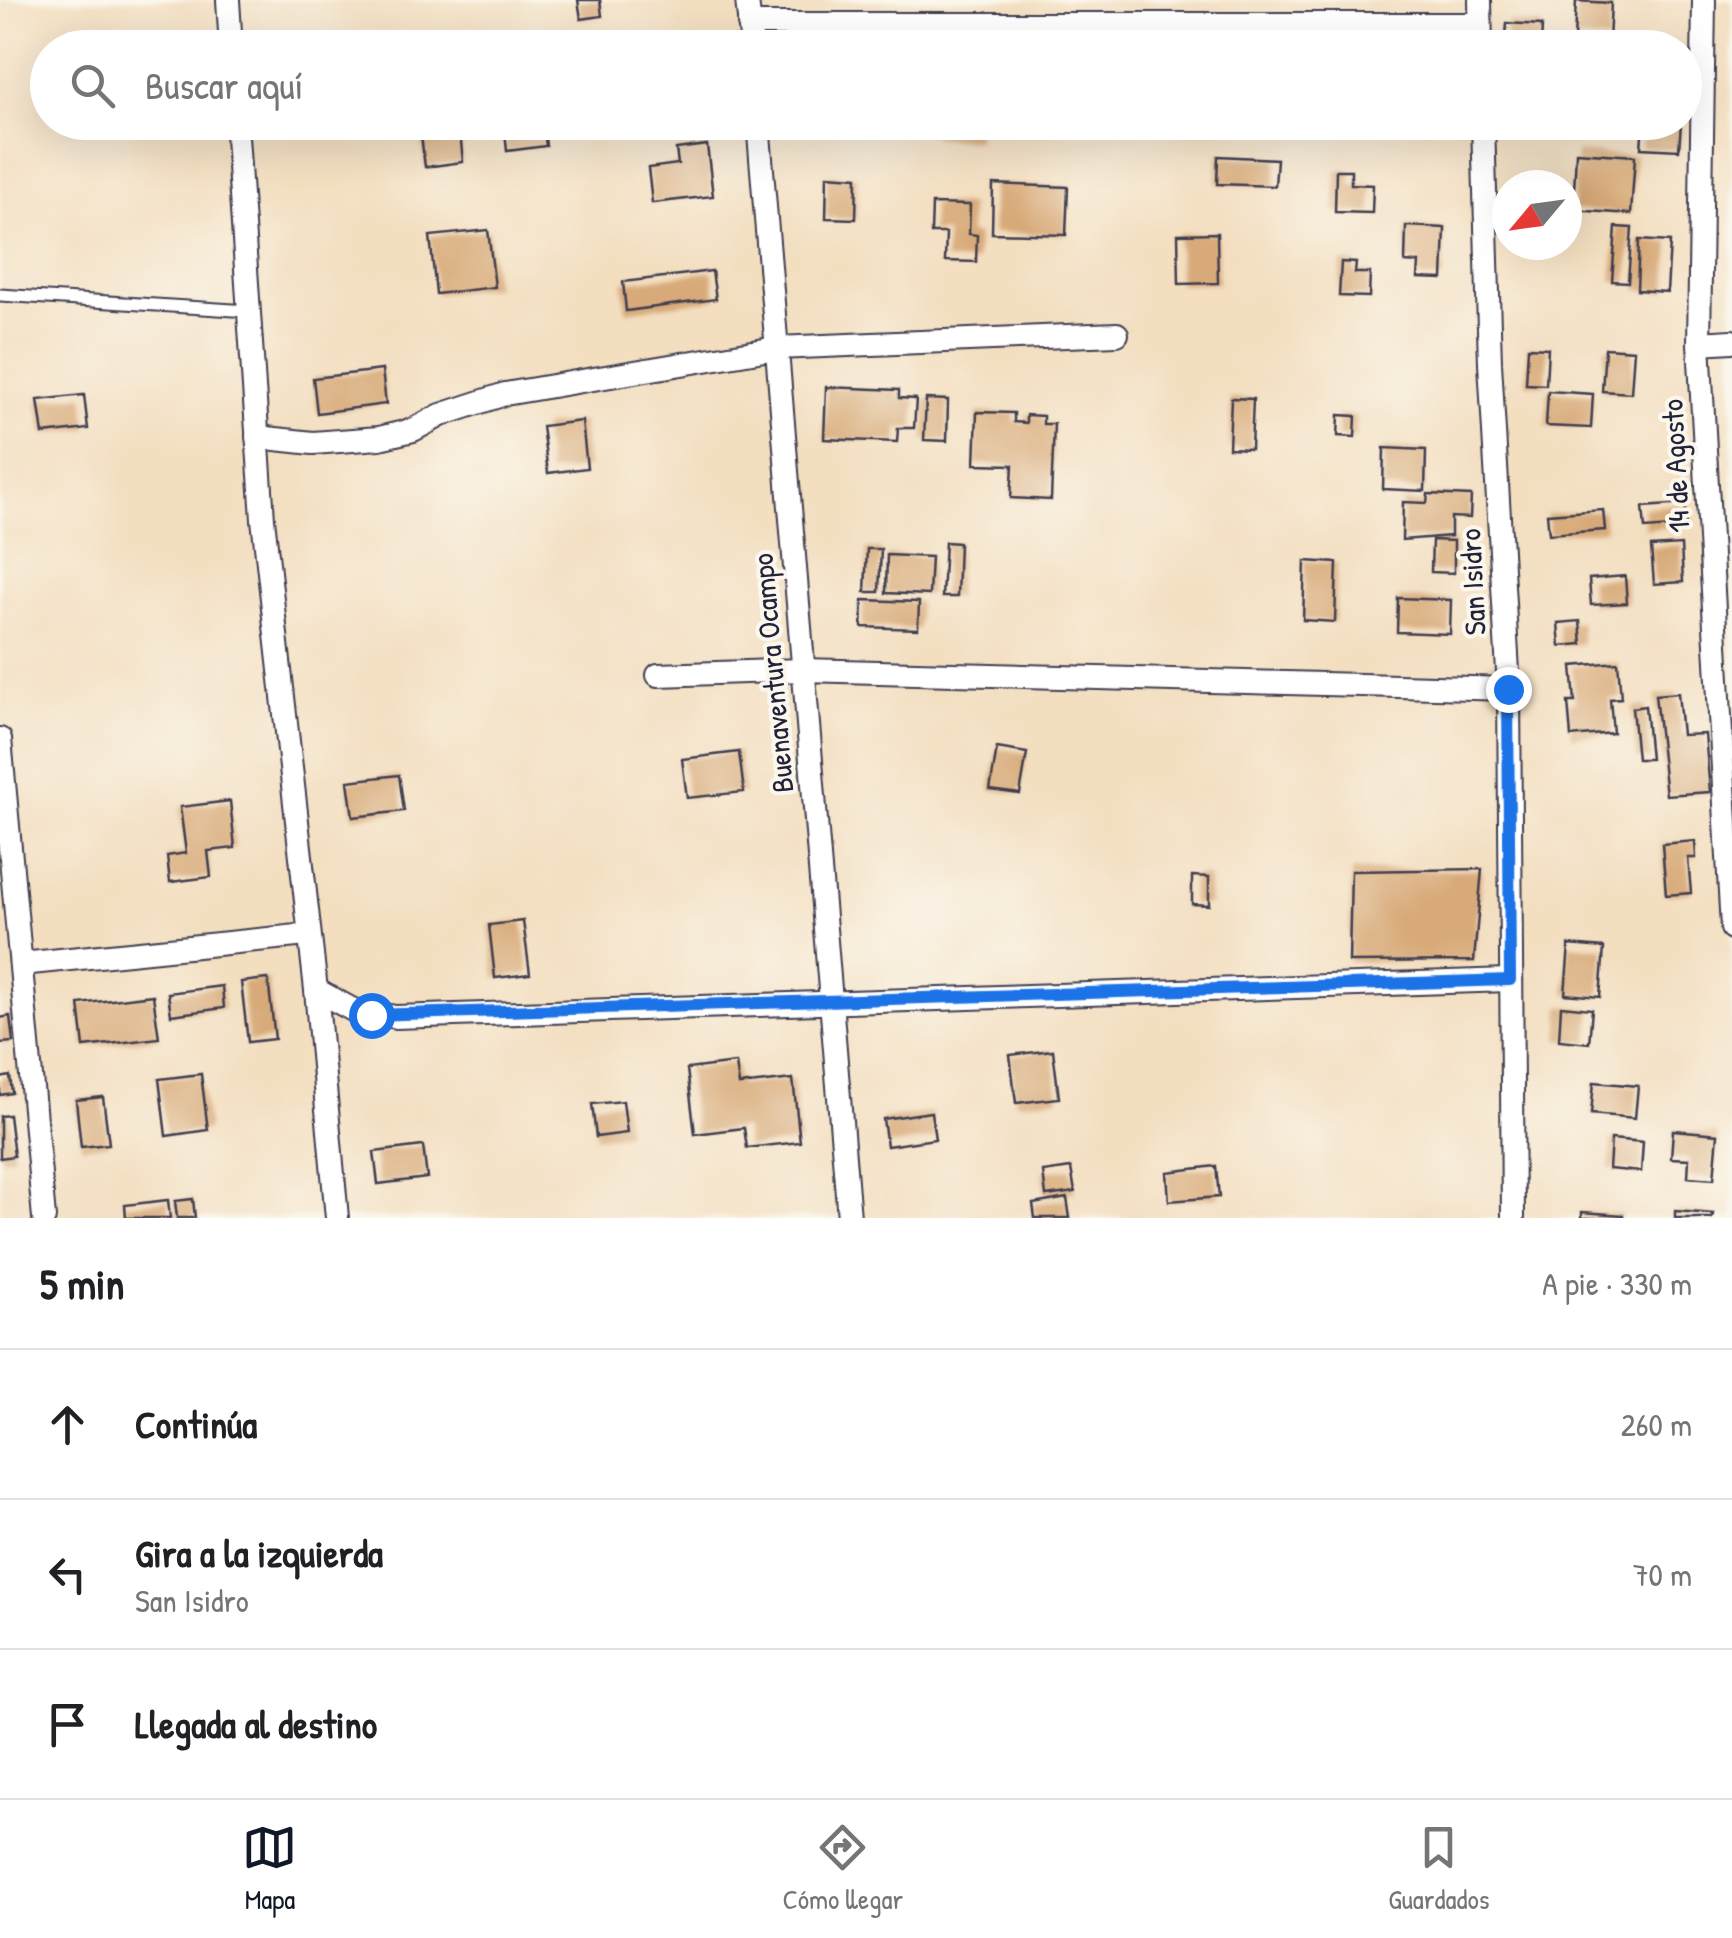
<!DOCTYPE html>
<html lang="es">
<head>
<meta charset="utf-8">
<style>
  body { margin:0; font-family:"Patrick Hand",sans-serif; background:#f2f2f2; color:#202124 }
  .compass { position:absolute; left:1492px; top:170px; width:90px; height:90px; border-radius:50%; background:#fff; box-shadow:0 10px 40px #0002; rotate:241deg }
  .stop { position:absolute; width:30px; height:30px; margin:-22px; border:8px solid #1a73e8; border-radius:50%; background:#fff }
  .stop.end { background:#1a73e8; border-color:#fff; box-shadow:0 2px 10px #0008 }
  .list { margin:0; padding:0; list-style:none }
  h2 { display:flex; justify-content:space-between; align-items:center; height:130px; margin:0; padding:0 40px; font-size:42px }
  h2 small { font-size:32px; font-weight:400; color:#757577 }
  .list li { display:grid; grid-template-columns:65px 1fr auto; gap:30px; align-items:center; box-sizing:border-box; height:150px; padding:0 40px; border-top:2px solid #e0e0e0 }
  .list b { display:block; font-size:38px; white-space:nowrap }
  .list p { margin:0; font-size:32px; white-space:nowrap; color:#757577 }
  .list em { font-size:32px; font-style:normal; color:#757577 }
  .icon { flex:none; width:55px; height:55px; fill:none; stroke:currentColor; stroke-width:2; stroke-linecap:round; stroke-linejoin:round }
  .map { position:relative; flex:none; width:1732px; height:1218px; overflow:hidden }
  .search { position:absolute; background:#fff; box-shadow:0 10px 40px #0002; left:30px; right:30px; top:30px; height:110px; display:flex; align-items:center; gap:25px; box-sizing:border-box; padding:0 35px; border-radius:55px; color:#757577; font-size:38px }
  .sheet { height:580px; background:#fff }
  nav { display:flex; justify-content:space-around; align-items:center; box-sizing:border-box; height:140px; border-top:2px solid #e0e0e0; background:#fff; font-size:28px; color:#757577 }
  nav a { display:grid; justify-items:center; gap:5px }
  nav .on { color:#111827 }
  .map>svg:first-child { display:block }
  .building { fill:#d8aa79 }
  .lines { fill:none; stroke-linecap:round; stroke-linejoin:round }
  .service-casing { stroke:#413e4f; stroke-width:15 }
  .minor-casing { stroke:#413e4f; stroke-width:26 }
  .service { stroke:#fff; stroke-width:11 }
  .minor { stroke:#fff; stroke-width:22 }
  .route { stroke:#1a73e8; stroke-width:12 }
  .labels { text-anchor:middle; stroke-width:8; stroke-linejoin:round; paint-order:stroke }
  .street-label { font-size:30px; fill:#22223b; stroke:#fbf7ec }
</style>
</head>
<body>
<div class="map">
<svg width="1732" height="1218" viewBox="0 0 1732 1218">
  <rect width="100%" height="100%" fill="#fbf7ec"/>
  <filter id="ink" filterUnits="userSpaceOnUse"><feTurbulence type="fractalNoise" baseFrequency=".01" numOctaves="2"/><feDisplacementMap in="SourceGraphic" scale="20" xChannelSelector="R" yChannelSelector="G"/><feConvolveMatrix kernelMatrix="1 2 1 2 8 2 1 2 1" color-interpolation-filters="sRGB"/></filter>
  <filter id="wash" filterUnits="userSpaceOnUse"><feTurbulence type="fractalNoise" baseFrequency=".0048" numOctaves="4" result="noise"/><feDisplacementMap in="SourceGraphic" scale="40" xChannelSelector="R" yChannelSelector="G"/><feGaussianBlur stdDeviation="2.25" result="paint"/><feColorMatrix in="noise" values="0 0 0 0 0 0 0 0 0 0 0 0 0 0 0 0 0 1.4 0 .05"/><feComposite in="paint" operator="in"/></filter>
  <g filter="url(#wash)">
    <rect width="100%" height="100%" fill="#f3dec0"/>
    <g id="blocks">
      <g class="building">
        <path d="M578,0H600L602,16L581,19Z"/>
        <path d="M1576,1L1611,3L1609,41L1574,39Z"/>
        <path d="M1507,23L1542,25L1541,48H1505Z"/>
        <path d="M1305,37L1330,38L1329,48H1305Z"/>
        <path d="M459,122L463,162L425,167L420,127Z"/>
        <path d="M504,122H543L546,146L507,151Z"/>
        <path d="M934,122H978L977,140L934,138Z"/>
        <path d="M1643,122H1681L1679,150L1641,148Z"/>
        <path d="M707,145L713,196L652,203L648,168L678,164L676,149Z"/>
        <path d="M1576,152L1635,156L1631,214L1573,210Z"/>
        <path d="M1218,156L1277,159L1275,186L1217,184Z"/>
        <path d="M1336,170H1351V184L1373,185L1372,213L1335,212Z"/>
        <path d="M827,175L857,177L856,219L826,218Z"/>
        <path d="M993,184L1068,187L1066,235L992,233Z"/>
        <path d="M932,204L970,205L969,234L977,235L976,262L945,261L946,233H931Z"/>
        <path d="M1406,226L1445,228L1443,279L1418,278L1419,263L1405,262Z"/>
        <path d="M1616,227L1632,228L1628,282L1612,281Z"/>
        <path d="M488,230L495,287L436,294L430,236Z"/>
        <path d="M1217,233L1218,283L1179,284L1178,234Z"/>
        <path d="M1639,240L1670,242L1667,292L1637,290Z"/>
        <path d="M1341,262L1356,263L1355,273H1370L1369,297L1339,296Z"/>
        <path d="M712,271L716,299L626,311L623,282Z"/>
        <path d="M1528,347L1548,348L1546,385L1526,384Z"/>
        <path d="M1605,348L1634,350L1631,393L1602,391Z"/>
        <path d="M382,370L386,404L317,413L313,378Z"/>
        <path d="M826,387L899,390V398L916,399L914,428H898L897,442L824,439Z"/>
        <path d="M1548,391L1593,394L1591,428L1546,426Z"/>
        <path d="M84,395L88,429L43,434L38,400Z"/>
        <path d="M1231,398L1253,399L1251,449L1229,448Z"/>
        <path d="M926,399L948,400L947,441L924,440Z"/>
        <path d="M977,412L1014,413V422L1026,423V415L1043,416V424H1054L1051,500L1011,498L1013,465L975,464Z"/>
        <path d="M1339,415L1356,416L1355,437L1338,436Z"/>
        <path d="M582,421L587,468L548,473L542,426Z"/>
        <path d="M1384,448L1426,450L1425,491L1383,489Z"/>
        <path d="M1428,494L1471,496L1470,518L1451,517V536L1402,540L1403,502L1427,503Z"/>
        <path d="M1685,504L1686,526L1645,529L1643,507Z"/>
        <path d="M1603,510L1605,530L1549,534L1547,514Z"/>
        <path d="M1432,540L1454,541V573L1431,572Z"/>
        <path d="M945,542L959,543L957,597H942Z"/>
        <path d="M1681,545L1683,582L1654,584L1651,547Z"/>
        <path d="M867,549H881L879,592H865Z"/>
        <path d="M887,555L931,557L929,595L886,593Z"/>
        <path d="M1305,561L1337,563L1335,622L1303,620Z"/>
        <path d="M1625,576L1627,603L1591,605L1589,579Z"/>
        <path d="M1398,598L1451,600L1450,634L1397,632Z"/>
        <path d="M863,600L919,602L918,629L862,627Z"/>
        <path d="M1580,621L1582,644L1560,646L1558,623Z"/>
        <path d="M1618,662L1621,698L1610,699L1613,733L1571,737L1568,702H1575L1572,666Z"/>
        <path d="M1678,693L1682,735L1705,734L1710,792L1666,795L1655,695Z"/>
        <path d="M1645,706L1650,759H1637L1632,708Z"/>
        <path d="M997,748L1027,753L1020,794L990,790Z"/>
        <path d="M739,752L744,792L687,798L682,759Z"/>
        <path d="M399,775L404,811L353,817L348,781Z"/>
        <path d="M230,801L235,848L208,851L211,877L170,882L167,856L186,853L180,807Z"/>
        <path d="M1695,841L1696,858H1688L1691,893L1666,895L1662,844Z"/>
        <path d="M1482,869L1474,961L1349,962L1351,871Z"/>
        <path d="M1192,876L1209,877V905L1192,904Z"/>
        <path d="M523,921L530,974L495,978L489,925Z"/>
        <path d="M1569,945L1604,948L1600,997L1565,994Z"/>
        <path d="M268,979L275,1039L248,1042L241,982Z"/>
        <path d="M222,986L224,1008L171,1015L168,993Z"/>
        <path d="M153,995L159,1038L84,1047L79,1004Z"/>
        <path d="M1561,1006L1592,1009L1589,1043L1559,1040Z"/>
        <path d="M10,1016L13,1042L0,1043V1018Z"/>
        <path d="M1053,1050L1059,1098L1016,1103L1010,1055Z"/>
        <path d="M736,1063L739,1085L793,1079L800,1142L747,1148L744,1128L695,1134L687,1069Z"/>
        <path d="M201,1074L208,1130L166,1136L159,1079Z"/>
        <path d="M10,1076L12,1093L0,1095V1078Z"/>
        <path d="M1594,1082L1638,1086L1635,1118L1591,1114Z"/>
        <path d="M103,1097L109,1144L81,1147L76,1100Z"/>
        <path d="M623,1101L627,1133L596,1137L592,1104Z"/>
        <path d="M931,1112L935,1139L887,1146L883,1119Z"/>
        <path d="M9,1115L14,1156L0,1158V1116Z"/>
        <path d="M1673,1130L1718,1134L1714,1179L1688,1177L1689,1159L1671,1158Z"/>
        <path d="M1611,1139L1643,1142L1641,1172L1609,1169Z"/>
        <path d="M423,1146L427,1178L378,1184L374,1152Z"/>
        <path d="M1216,1166L1219,1197L1169,1201L1167,1172Z"/>
        <path d="M1071,1168L1075,1192L1046,1196L1043,1172Z"/>
        <path d="M1067,1198L1070,1218H1035L1033,1204Z"/>
        <path d="M193,1199L195,1218H177L175,1201Z"/>
        <path d="M168,1200L170,1218H126L125,1205Z"/>
        <path d="M1675,1211L1713,1214L1712,1218H1675Z"/>
        <path d="M1582,1212L1623,1215V1218H1582Z"/>
      </g>
    </g>
  </g>
  <g filter="url(#ink)">
    <use href="#blocks" fill-opacity="0" stroke="#413e4f" stroke-width="2.5"/>
    <g class="lines">
      <g class="service-casing">
        <path id="service" d="M0,295L249,311"/>
      </g>
      <g class="minor-casing">
        <g id="minor">
          <path d="M228,0L231,48"/>
          <path d="M747,0L752,48"/>
          <path d="M1480,0L1481,48"/>
          <path d="M1704,0L1699,343L1732,928"/>
          <path d="M749,24H1480"/>
          <path d="M236,122L263,519L316,990L353,1010L396,1017L1509,980"/>
          <path d="M758,122L849,1218"/>
          <path d="M1483,122L1490,363L1509,689L1513,1218"/>
          <path d="M1699,343L1732,341"/>
          <path d="M257,437L313,443L379,438L413,430L441,415L505,394L776,348L1117,334"/>
          <path d="M658,675L803,670L1509,689"/>
          <path d="M0,739L44,1218"/>
          <path d="M21,964L307,935"/>
          <path d="M316,990L337,1218"/>
        </g>
      </g>
      <use href="#service" class="service"/>
      <use href="#minor" class="minor"/>
    </g>
  </g>
  <g class="lines" filter="url(#ink)">
    <path class="route" d="M371,1015L1510,980L1508,689"/>
  </g>
  <g class="labels">
    <g class="street-label">
      <text transform="translate(1676 466) rotate(-93)" y="10">14 de Agosto</text>
      <text transform="translate(1473 582) rotate(-93)" y="10">San Isidro</text>
      <text transform="translate(773 673) rotate(-95)" y="10">Buenaventura Ocampo</text>
    </g>
  </g>
</svg>
<svg class="compass" viewBox="-18 -18 36 36"><path d="M0-13l5 13h-10z" fill="#e53935"/><path d="M0 13l5-13h-10z" fill="#757577"/></svg>
<div class="stop" style="left:371px;top:1015px"></div>
<div class="stop end" style="left:1508px;top:689px"></div>
<div class="search"><svg class="icon" aria-label="search" viewBox="0 0 24 24"><circle cx="10" cy="10" r="6"/><path d="M15 15l6 6"/></svg>Buscar aquí</div>
</div>
<section class="sheet">
<h2>5 min<small>A pie · 330 m</small></h2>
<ul class="list">
<li><svg class="icon" aria-label="ahead" viewBox="0 0 24 24"><path d="M12 20V5M6 11l6-6 6 6"/></svg><div><b>Continúa</b></div><em>260 m</em></li>
<li><svg class="icon" aria-label="left" viewBox="0 0 24 24"><path d="M17 20v-9H6M10 6l-5 5 5 5"/></svg><div><b>Gira a la izquierda</b><p>San Isidro</p></div><em>70 m</em></li>
<li><svg class="icon" aria-label="arrive" viewBox="0 0 24 24"><path d="M6 21V4h12l-3 4 3 4H6"/></svg><div><b>Llegada al destino</b></div></li>
</ul>
</section>
<nav>
<a class="on"><svg class="icon" aria-label="map" viewBox="0 0 24 24"><path d="M3 6l6-2 6 2 6-2v14l-6 2-6-2-6 2zM9 4v14M15 6v14"/></svg>Mapa</a>
<a><svg class="icon" aria-label="directions" viewBox="0 0 24 24"><path d="M12 3l9 9-9 9-9-9zM9 14v-3h6M13 9l2 2-2 2"/></svg>Cómo llegar</a>
<a><svg class="icon" aria-label="saved" viewBox="0 0 24 24"><path d="M7 4h10v16l-5-4-5 4z"/></svg>Guardados</a>
</nav>
</body>
</html>
